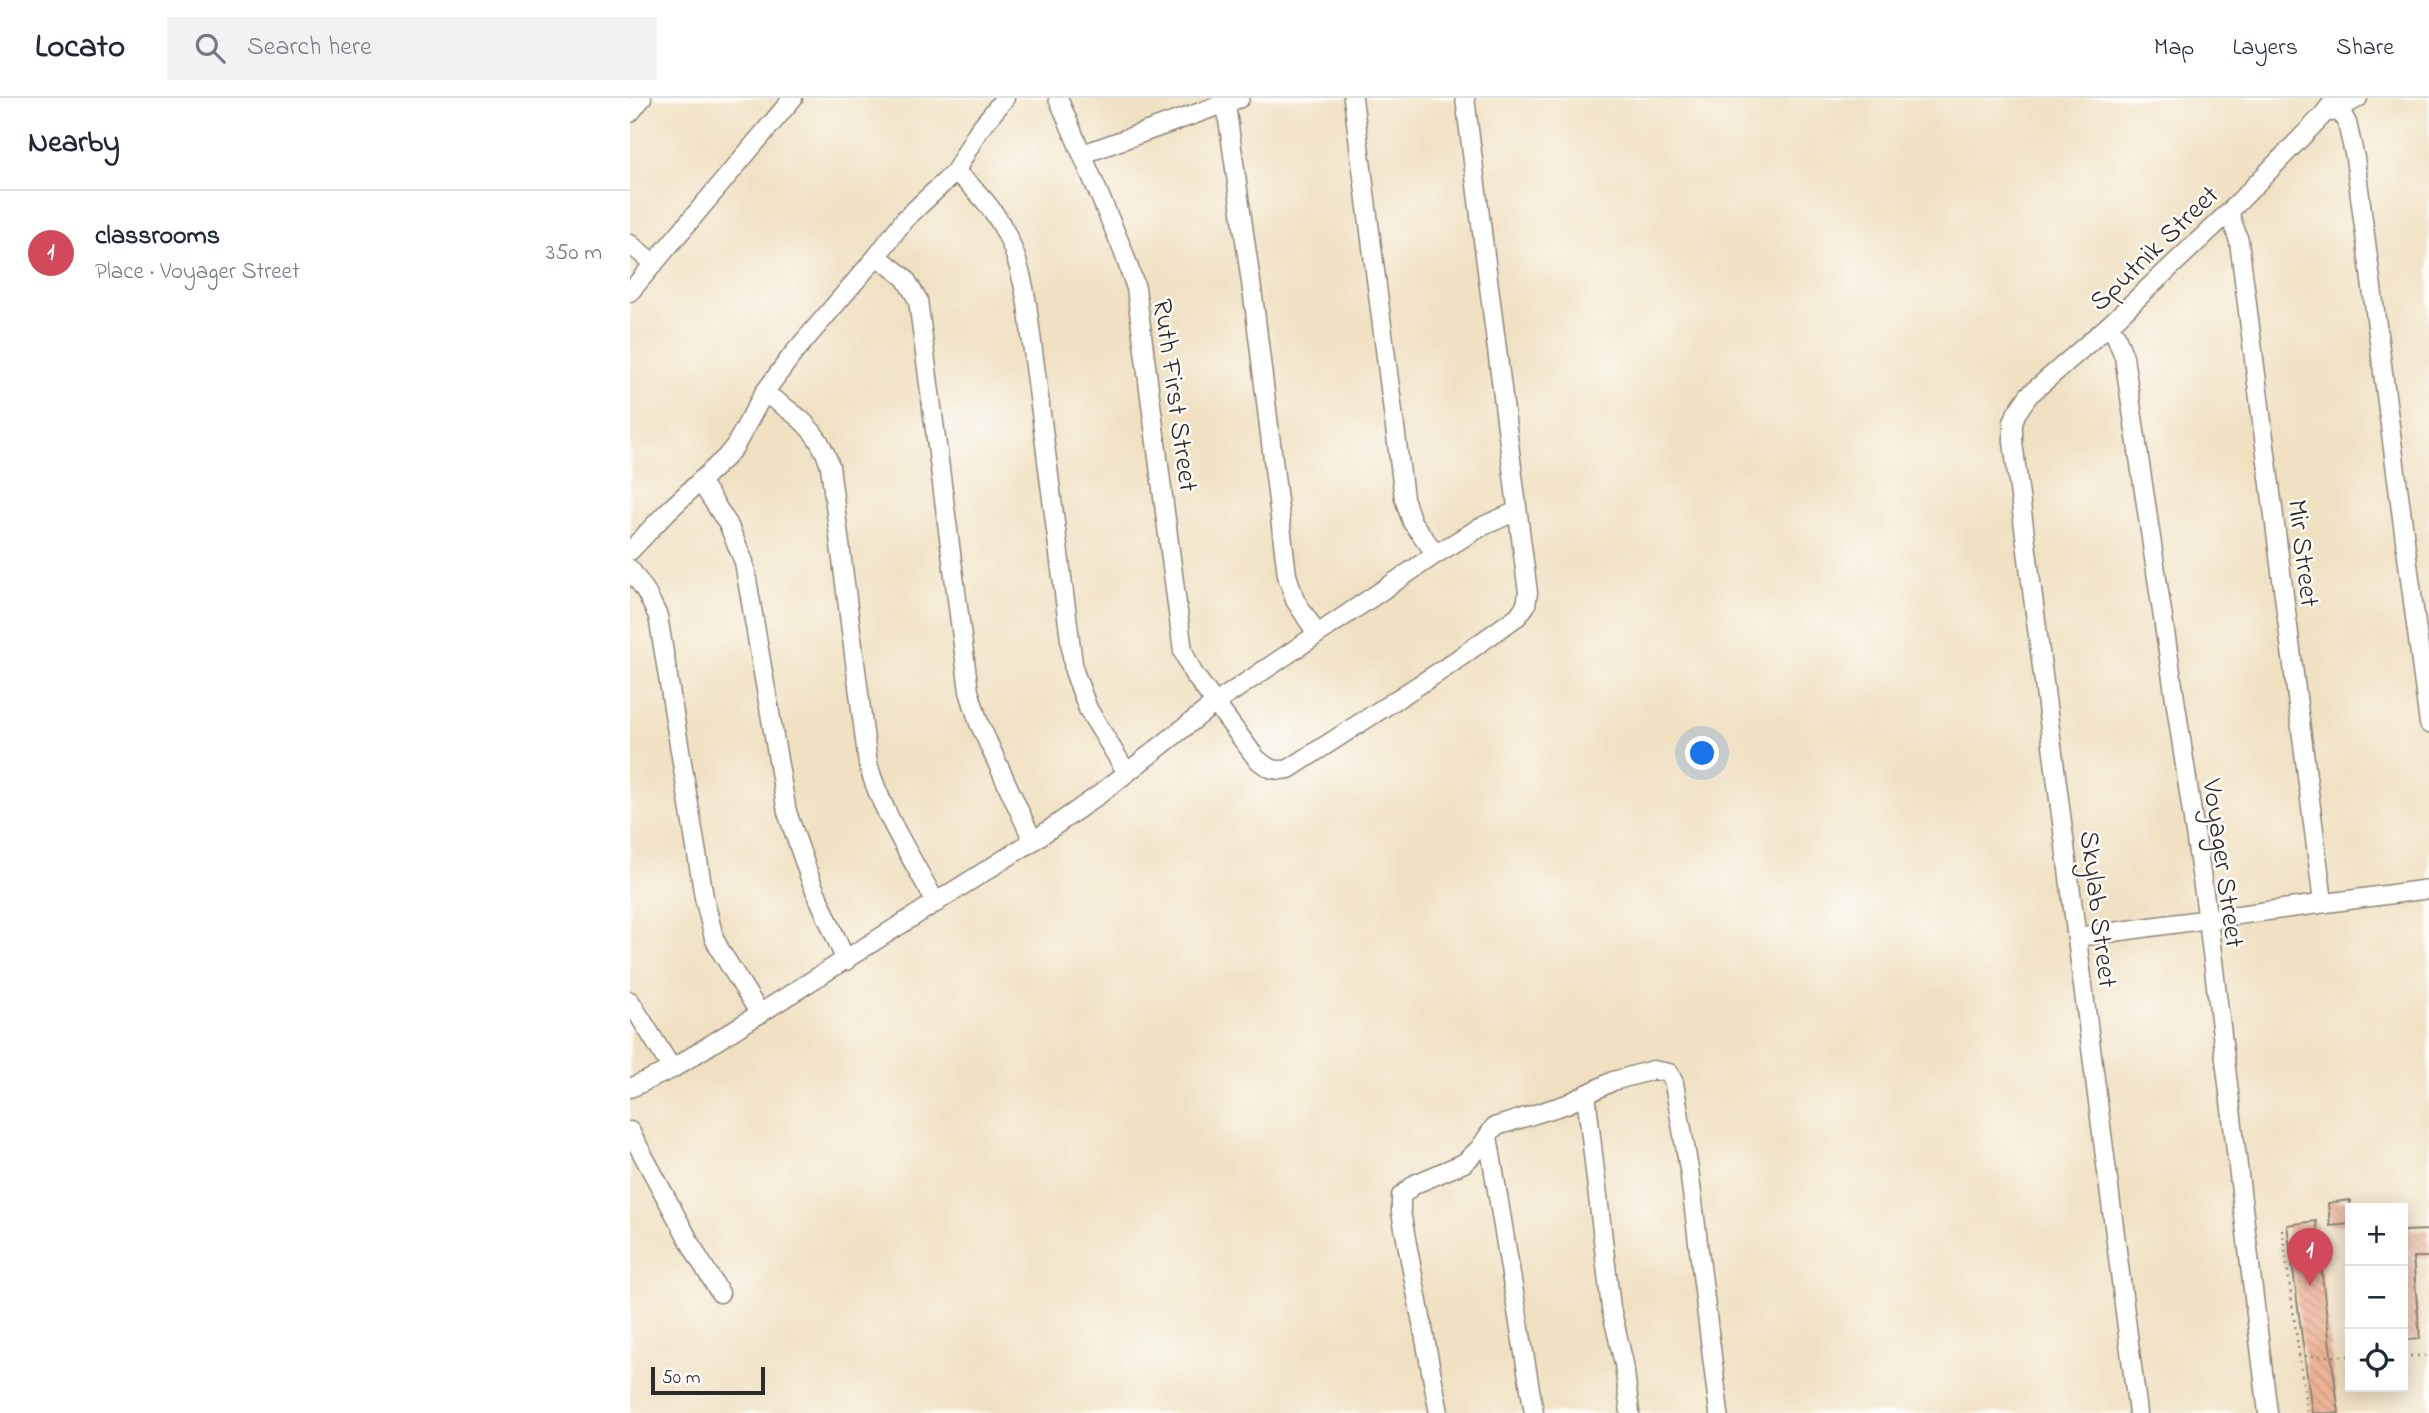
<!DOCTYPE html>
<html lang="en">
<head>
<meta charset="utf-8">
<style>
  body { margin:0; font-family:"Indie Flower",sans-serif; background:#f2f2f3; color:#1f2937 }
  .controls { position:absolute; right:21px; bottom:21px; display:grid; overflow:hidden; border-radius:0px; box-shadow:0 4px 18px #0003 }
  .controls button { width:63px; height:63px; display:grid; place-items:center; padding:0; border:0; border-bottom:2px solid #e0e1e3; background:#fff; color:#1f2937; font:35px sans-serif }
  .scale { position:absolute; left:21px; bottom:18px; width:114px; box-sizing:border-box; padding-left:7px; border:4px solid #2b2b2b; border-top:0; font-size:19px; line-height:24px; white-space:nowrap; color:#2b2b2b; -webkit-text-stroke:5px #fdfcf7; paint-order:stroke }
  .you { position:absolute; left:1073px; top:656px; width:24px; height:24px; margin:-18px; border:5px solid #fff; border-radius:50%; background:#1a73e8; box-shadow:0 0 0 10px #1a73e833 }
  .badge { display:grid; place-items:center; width:46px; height:46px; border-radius:50%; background:#d1495b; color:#fff; font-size:23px; font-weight:700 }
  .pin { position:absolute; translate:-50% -58px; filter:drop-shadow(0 2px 4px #0008) }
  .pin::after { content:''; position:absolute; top:37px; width:24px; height:21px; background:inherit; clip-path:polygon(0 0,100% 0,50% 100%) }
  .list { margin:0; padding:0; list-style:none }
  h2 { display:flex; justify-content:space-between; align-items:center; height:91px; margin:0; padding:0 28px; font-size:30px }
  h2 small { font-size:23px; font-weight:400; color:#747a83 }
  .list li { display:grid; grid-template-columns:46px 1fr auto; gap:21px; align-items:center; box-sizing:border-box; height:126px; padding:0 28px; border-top:2px solid #e0e1e3 }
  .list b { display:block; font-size:26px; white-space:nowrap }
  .list p { margin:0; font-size:23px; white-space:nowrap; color:#747a83 }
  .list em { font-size:23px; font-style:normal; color:#747a83 }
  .icon { flex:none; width:38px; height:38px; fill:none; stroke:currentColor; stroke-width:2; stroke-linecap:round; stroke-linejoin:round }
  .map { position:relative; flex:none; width:1799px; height:1315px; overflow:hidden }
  header { display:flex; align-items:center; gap:42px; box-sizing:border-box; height:98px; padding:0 35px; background:#fff; border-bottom:2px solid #e0e1e3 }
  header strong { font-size:33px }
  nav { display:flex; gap:38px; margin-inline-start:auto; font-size:24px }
  .search { width:490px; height:63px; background:#f2f2f3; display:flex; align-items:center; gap:18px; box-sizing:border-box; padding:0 24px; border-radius:0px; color:#747a83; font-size:26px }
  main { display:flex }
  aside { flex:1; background:#fff }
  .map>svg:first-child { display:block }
  .building { fill:url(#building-back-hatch) }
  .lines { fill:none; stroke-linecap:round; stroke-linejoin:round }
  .minor-casing { stroke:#8e8677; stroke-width:21 }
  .path { stroke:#8e8677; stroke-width:2.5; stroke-dasharray:2 5; stroke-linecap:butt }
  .minor { stroke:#fff; stroke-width:18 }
  .labels { text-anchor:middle; stroke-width:5; stroke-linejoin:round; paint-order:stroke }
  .street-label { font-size:28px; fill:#2b2b2b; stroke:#fdfcf7 }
</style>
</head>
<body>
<header>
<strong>Locato</strong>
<div class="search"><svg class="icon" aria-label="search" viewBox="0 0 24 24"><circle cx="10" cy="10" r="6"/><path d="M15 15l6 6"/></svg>Search here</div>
<nav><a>Map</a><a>Layers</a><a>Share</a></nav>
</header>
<main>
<aside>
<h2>Nearby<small></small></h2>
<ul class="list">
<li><span class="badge">1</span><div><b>classrooms</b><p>Place · Voyager Street</p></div><em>350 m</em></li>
</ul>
</aside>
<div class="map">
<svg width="1799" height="1315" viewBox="0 0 1799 1315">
  <defs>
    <pattern id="building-back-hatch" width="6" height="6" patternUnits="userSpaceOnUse" patternTransform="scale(1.75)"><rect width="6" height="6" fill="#edb397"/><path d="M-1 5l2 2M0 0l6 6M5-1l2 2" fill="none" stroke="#cb9a82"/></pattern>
  </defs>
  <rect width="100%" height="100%" fill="#fdfcf7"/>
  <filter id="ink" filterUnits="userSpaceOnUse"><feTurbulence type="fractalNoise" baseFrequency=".0143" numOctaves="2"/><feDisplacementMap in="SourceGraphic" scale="14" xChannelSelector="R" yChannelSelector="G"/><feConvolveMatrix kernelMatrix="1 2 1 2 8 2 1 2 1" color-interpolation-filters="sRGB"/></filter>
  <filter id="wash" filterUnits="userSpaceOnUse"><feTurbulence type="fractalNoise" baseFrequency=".00686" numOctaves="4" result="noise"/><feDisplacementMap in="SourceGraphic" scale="28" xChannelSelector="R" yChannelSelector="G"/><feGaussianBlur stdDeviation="1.57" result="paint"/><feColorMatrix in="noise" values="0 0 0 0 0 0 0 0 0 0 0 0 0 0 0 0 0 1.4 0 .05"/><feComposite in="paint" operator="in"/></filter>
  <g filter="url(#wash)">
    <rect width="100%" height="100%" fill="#f0e1c3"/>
    <g id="blocks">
      <g class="building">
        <path d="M1720,1102V1126L1700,1128L1698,1105Z"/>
        <path d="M1686,1123L1700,1248L1709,1315H1682L1657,1127Z"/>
        <path d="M1799,1132V1159H1783L1790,1241L1773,1242V1133Z"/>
      </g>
    </g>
  </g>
  <g filter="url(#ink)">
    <use href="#blocks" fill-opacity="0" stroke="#8e8677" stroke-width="2"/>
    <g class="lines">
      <g class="minor-casing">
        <g id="minor">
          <path d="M428,0L492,150L506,190L553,553L563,575L626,660C637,670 644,674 659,671L815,570L888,518L896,507L898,495L835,0"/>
          <path d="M723,0L774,400L782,424L806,456"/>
          <path d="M1704,2L1717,25L1725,60L1799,626"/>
          <path d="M596,7L625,213L657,477L665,502L687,536"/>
          <path d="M1702,14L1728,0"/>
          <path d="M0,15L12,0"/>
          <path d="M453,56L610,0"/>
          <path d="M325,74C370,110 388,150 397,206L444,573L458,611L497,675"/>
          <path d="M1599,114L1609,143L1693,804"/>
          <path d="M0,146L24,166"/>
          <path d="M247,158L275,180L288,202L339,593L349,625L403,743"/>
          <path d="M0,194L163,0"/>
          <path d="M1478,228L1486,238L1494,259L1578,822L1638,1315"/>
          <path d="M134,295C165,315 189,331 200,368L238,666C252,715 282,760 306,805"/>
          <path d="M70,383L98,426L114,464L157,714L181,783L216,863"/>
          <path d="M0,453L37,414L96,359L105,348L134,295L163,256L247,158L274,122L325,74L348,33L375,0"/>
          <path d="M0,471L15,492L28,518L74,799L84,840L90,852L130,916"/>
          <path d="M1447,839L1799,791"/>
          <path d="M0,903L42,971"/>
          <path d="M0,990L42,971L403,743L470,696L584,606L806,456L851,429L887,413"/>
          <path d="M956,996L981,1210L994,1266L1000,1315"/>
          <path d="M0,1033L68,1159L90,1195"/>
          <path d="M858,1038L904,1315"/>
          <path d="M809,1315L771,1114V1098L785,1086L834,1065L850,1050L864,1029L937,1006L983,983L1023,972L1039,975L1044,985L1046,997L1059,1071L1089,1315"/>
          <path d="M1508,1315L1383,344V324L1387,314L1399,297L1478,228L1599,114L1692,18L1706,0"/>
        </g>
      </g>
      <g class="path">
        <path d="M1652,1131L1677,1315"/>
        <path d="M1668,1258H1720"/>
        <path d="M1773,1258H1797"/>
      </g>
      <use href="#minor" class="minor"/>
    </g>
  </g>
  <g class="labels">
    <g class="street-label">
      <text transform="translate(1523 149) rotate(-44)" y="10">Sputnik Street</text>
      <text transform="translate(547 297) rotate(82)" y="10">Ruth First Street</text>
      <text transform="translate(1675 455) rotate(83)" y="10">Mir Street</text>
      <text transform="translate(1595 765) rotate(82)" y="10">Voyager Street</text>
      <text transform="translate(1470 811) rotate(83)" y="10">Skylab Street</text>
    </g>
  </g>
</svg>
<div class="controls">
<button>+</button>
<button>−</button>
<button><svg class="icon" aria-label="locate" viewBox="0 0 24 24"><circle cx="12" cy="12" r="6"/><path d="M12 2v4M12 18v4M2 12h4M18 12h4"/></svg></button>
</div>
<div class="scale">50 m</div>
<div class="you"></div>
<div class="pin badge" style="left:1680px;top:1188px">1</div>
</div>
</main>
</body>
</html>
